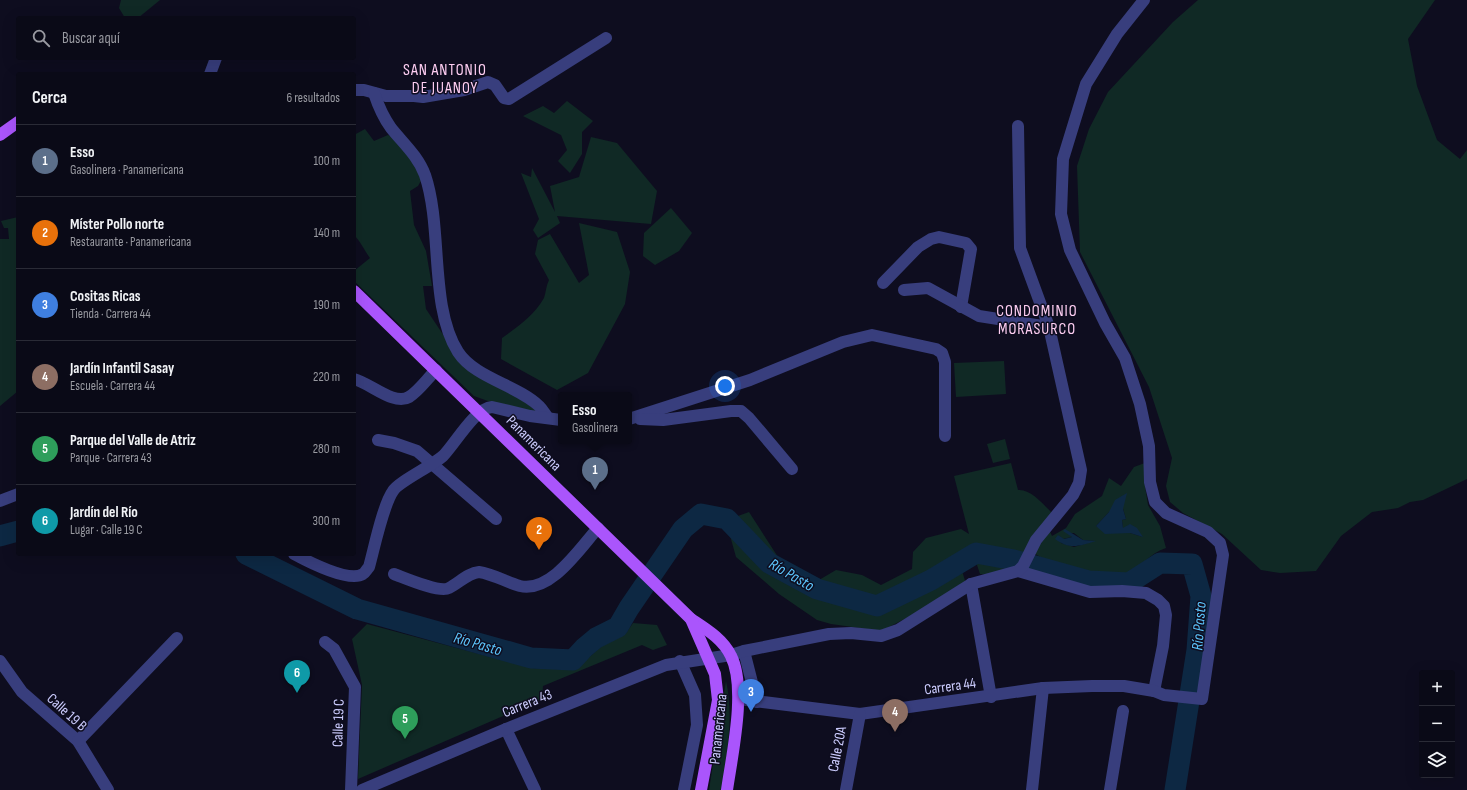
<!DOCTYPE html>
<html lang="es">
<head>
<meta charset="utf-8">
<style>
  body { margin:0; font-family:"Sofia Sans Condensed",sans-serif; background:#181824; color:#f1f3f6 }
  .controls { position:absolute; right:12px; bottom:12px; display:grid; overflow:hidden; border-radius:4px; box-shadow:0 4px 16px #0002 }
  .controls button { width:36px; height:36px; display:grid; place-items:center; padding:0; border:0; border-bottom:1px solid #2a2b36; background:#0a0a17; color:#f1f3f6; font:20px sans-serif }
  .you { position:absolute; left:725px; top:386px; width:14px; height:14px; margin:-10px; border:3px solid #fff; border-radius:50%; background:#1a73e8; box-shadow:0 0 0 6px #1a73e833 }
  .badge { display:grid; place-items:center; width:26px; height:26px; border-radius:50%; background:#04f1ed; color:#fff; font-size:13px; font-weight:700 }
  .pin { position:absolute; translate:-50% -33px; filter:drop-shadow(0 1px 2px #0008) }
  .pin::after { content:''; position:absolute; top:21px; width:14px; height:12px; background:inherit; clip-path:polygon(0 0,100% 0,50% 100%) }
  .popup { position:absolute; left:558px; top:392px; width:74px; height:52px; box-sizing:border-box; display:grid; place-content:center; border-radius:4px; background:#0a0a17; filter:drop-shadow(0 1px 3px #0005); font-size:13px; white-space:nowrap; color:#999aa1 }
  .popup b { font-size:15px; color:#f1f3f6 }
  .popup::after { content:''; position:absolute; left:50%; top:100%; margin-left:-8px; border:8px solid transparent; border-top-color:#0a0a17 }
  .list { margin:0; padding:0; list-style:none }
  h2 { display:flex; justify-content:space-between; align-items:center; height:52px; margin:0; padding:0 16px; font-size:17px }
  h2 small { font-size:13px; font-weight:400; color:#999aa1 }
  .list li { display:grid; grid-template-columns:26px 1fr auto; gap:12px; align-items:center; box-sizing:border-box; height:72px; padding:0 16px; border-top:1px solid #2a2b36 }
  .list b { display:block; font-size:15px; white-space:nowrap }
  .list p { margin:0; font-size:13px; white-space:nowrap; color:#999aa1 }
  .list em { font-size:13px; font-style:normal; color:#999aa1 }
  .icon { flex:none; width:22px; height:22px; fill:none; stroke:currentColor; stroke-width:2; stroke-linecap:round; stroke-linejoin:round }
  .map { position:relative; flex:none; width:1467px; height:790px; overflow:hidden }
  .search { position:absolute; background:#0a0a17; box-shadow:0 4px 16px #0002; left:16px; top:16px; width:340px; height:44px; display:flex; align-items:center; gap:10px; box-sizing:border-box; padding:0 14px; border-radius:4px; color:#999aa1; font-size:15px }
  .panel { position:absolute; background:#0a0a17; box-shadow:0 4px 16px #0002; left:16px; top:72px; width:340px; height:484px; border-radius:4px }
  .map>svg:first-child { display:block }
  .green { fill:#102925; fill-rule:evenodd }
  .water { fill:#0d2843 }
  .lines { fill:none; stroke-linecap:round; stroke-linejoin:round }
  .river { stroke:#0d2843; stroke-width:21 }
  .street { stroke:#383e7d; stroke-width:12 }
  .primary { stroke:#aa55fc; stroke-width:12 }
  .labels { text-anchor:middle; stroke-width:3; stroke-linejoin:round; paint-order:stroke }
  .street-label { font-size:15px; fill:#ccccfe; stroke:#0e0d1f }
  .neighbourhood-label { font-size:16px; letter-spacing:1px; fill:#fecef2; stroke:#0e0d1f }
  .water-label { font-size:16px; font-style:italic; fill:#5cc5fc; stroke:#0e0d1f }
</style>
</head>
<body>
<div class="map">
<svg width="1467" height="790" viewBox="0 0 1467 790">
  <rect width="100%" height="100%" fill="#0e0d1f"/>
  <g class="green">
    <path d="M121,0H160L138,18H125L119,8Z"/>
    <path d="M1198,0H1435L1408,39L1417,86L1437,140L1460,159L1467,150V479L1423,500L1410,502L1398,508L1372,512L1341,536L1316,571L1280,573L1261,570L1222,534L1183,513L1170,502L1166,486L1172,458L1149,387L1080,252L1077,166L1089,129L1108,92L1173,22Z"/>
    <path d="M567,101L593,121L582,132V154L570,173L558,161L567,150L561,135L523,116L543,106L554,113Z"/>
    <path d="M365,129L374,141L388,135C406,142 414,163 422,179L418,186L410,191L414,225L426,251L432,286H423L426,309L452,348L538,412H518L474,396L354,281V271L370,258C364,250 361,242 354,235V135Z"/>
    <path d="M591,137L617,143L657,191L651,224L557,216L560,223L538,238L533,230L539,219L521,173L531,177L532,168L555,212L550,186L579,177Z"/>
    <path d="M671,208L692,233L679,251L655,265L643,256L644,233Z"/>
    <path d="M18,217V391L0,406V239H9L8,228H4L1,221Z"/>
    <path d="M579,223L617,232L630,272L625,304L588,373L557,390L501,359L502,338C517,327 534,316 544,298C546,292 546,286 549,280L535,254L538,240L550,234L579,283L589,275Z"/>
    <path d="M1004,361L1006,394L956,397L954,363Z"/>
    <path d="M1005,439L1010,459L993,463L987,444Z"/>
    <path d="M1153,460L1145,486L1148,505L1160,526L1166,548C1150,553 1140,568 1125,575C1109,582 1066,570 1050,563C1043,559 1036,554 1029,550L1020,569L995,575L980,574L975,559L960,564L966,584L938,602L881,631L831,624L817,620L779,594L736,557L729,532L738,516L749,512L778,557L794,569L819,580L836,570L862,575L881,585L912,569L913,552L926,538L961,529L969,534L954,476L1011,463L1018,490C1031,489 1043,504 1052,513L1046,523L1052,536L1066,528L1075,514L1102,496L1109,478L1121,486L1134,467ZM1123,509L1126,519L1122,520L1123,529L1143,537L1130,533H1112L1096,526L1109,512ZM1068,533H1074L1083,540L1094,541L1074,547L1061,543L1058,535L1063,539L1072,537Z"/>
    <path d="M633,623L657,625L667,645L653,650L642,645L543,686L542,699L358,779L362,685L352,639L367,624L532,668L576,669L604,644L626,633Z"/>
    <path d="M726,681C734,717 727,754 722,790H709Z"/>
  </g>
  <g class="water">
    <path d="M1127,493L1123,509L1126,519L1122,520L1123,528L1130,524L1137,528L1143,537L1130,533L1105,534L1096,526L1109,512L1115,500Z"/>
    <path d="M1065,529L1083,540L1096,541C1079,546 1070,550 1055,539L1058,535L1064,539L1072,537L1063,531Z"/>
  </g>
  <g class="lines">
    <g class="river">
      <path d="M0,536L18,531"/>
      <path d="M246,554L357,609L531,658L573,660L584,648L596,638L618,627L629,608L683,529L701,514L727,519L769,563L817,589L877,606L931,580L976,553L1014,560L1089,581L1129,583L1160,563L1192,564L1201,596L1197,650L1175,790"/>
    </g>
    <g class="street">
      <path d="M210,74L216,58"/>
      <path d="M354,90H364L386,96H414L423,97L464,90L488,82L495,85L504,98L509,99L606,38"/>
      <path d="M374,93C378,105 383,117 391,128C403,143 418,156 425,175C443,228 429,306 458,352C475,378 517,385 539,406C542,409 545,414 548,418"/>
      <path d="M883,283L918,247L931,239L939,237L966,243L971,249L961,307"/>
      <path d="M904,290L928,288L979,316L1049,327"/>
      <path d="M354,379C370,383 394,406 409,397C419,391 427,379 436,370"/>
      <path d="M629,419L750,380L843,342L872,335L936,349L942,353L945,362V436"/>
      <path d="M640,419L663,420L731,411H741L749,418L792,469"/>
      <path d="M378,440L394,443L417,451L496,519"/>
      <path d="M0,501L18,494"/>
      <path d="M294,554C307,561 349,583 363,574C365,573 367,569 369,567C374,549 383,505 393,491C398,482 432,466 443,456C455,444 475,408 492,407L530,416L561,420"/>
      <path d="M1018,571L1090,592L1122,591L1146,593L1158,600L1164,606L1166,615L1163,646L1154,691"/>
      <path d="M394,574C405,578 439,593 449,588C459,583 468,573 479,572C493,574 506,582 520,586C551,593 580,548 598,528"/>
      <path d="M971,584L991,697"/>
      <path d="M325,642L334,649L355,687L351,790"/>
      <path d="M744,651L757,702"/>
      <path d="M0,661L22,692L78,741L108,790"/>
      <path d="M680,661L695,695L697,725L684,790"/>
      <path d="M739,699L860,714L1043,688L1092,686H1124L1154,691L1164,695L1202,699L1223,555L1220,543L1208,532L1166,513L1155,502L1150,482L1149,446L1140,404L1125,358L1105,323L1070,250L1061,214L1063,159L1086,84L1117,34L1144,0"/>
      <path d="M506,729L535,790"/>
      <path d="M78,741L177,638"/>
      <path d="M362,790L506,729L666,665L731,655L744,651L829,634L851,633L881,636L898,630L971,584L1018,571L1023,566L1036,540L1073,495L1079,483L1081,470L1049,327L1020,248L1018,126"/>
      <path d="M846,790L860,714"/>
      <path d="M1032,790L1043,688"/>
      <path d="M1110,790L1123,711"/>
    </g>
    <g class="primary">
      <path d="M0,135L18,122"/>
      <path d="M354,291L691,619C706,629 723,639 731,656C747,688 732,755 727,790"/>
      <path d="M691,619L715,674L718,700L701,790"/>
    </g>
  </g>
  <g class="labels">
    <g class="street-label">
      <text transform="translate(534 443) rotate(45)" y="5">Panamericana</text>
      <text transform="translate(950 686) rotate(-8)" y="5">Carrera 44</text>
      <text transform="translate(527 703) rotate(-22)" y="5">Carrera 43</text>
      <text transform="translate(67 712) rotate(42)" y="5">Calle 19 B</text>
      <text transform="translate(338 723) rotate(-88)" y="5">Calle 19 C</text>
      <text transform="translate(718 729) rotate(-84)" y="5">Panamericana</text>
      <text transform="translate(837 749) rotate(-79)" y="5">Calle 20A</text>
    </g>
    <g class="neighbourhood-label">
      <text x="445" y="75">SAN ANTONIO<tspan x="445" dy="18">DE JUANOY</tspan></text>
      <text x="1037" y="316">CONDOMINIO<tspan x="1037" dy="18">MORASURCO</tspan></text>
    </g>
    <g class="water-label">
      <text transform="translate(792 574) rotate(30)" y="6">Río Pasto</text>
      <text transform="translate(1198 626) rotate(-86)" y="6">Río Pasto</text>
      <text transform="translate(478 643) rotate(16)" y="6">Río Pasto</text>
    </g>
  </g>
</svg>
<div class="controls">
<button>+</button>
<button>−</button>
<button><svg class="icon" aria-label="layers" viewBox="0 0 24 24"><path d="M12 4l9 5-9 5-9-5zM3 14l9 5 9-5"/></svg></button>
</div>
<div class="you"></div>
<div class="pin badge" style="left:595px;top:490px;background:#5c6f8a">1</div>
<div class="popup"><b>Esso</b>Gasolinera</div>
<div class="pin badge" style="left:539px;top:550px;background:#e8710a">2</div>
<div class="pin badge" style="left:751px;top:712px;background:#3f7fe0">3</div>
<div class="pin badge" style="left:895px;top:732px;background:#8d6e63">4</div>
<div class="pin badge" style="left:405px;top:739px;background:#2e9e5b">5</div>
<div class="pin badge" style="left:297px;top:693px;background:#0f9aa8">6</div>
<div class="search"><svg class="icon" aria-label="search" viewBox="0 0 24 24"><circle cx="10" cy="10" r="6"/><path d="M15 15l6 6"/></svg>Buscar aquí</div>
<section class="panel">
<h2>Cerca<small>6 resultados</small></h2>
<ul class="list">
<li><span class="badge" style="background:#5c6f8a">1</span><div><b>Esso</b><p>Gasolinera · Panamericana</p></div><em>100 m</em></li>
<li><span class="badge" style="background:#e8710a">2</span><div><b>Míster Pollo norte</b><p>Restaurante · Panamericana</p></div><em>140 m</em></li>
<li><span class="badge" style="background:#3f7fe0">3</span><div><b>Cositas Ricas</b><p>Tienda · Carrera 44</p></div><em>190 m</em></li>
<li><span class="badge" style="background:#8d6e63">4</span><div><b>Jardín Infantil Sasay</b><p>Escuela · Carrera 44</p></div><em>220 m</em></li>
<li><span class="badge" style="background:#2e9e5b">5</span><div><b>Parque del Valle de Atriz</b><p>Parque · Carrera 43</p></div><em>280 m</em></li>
<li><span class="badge" style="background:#0f9aa8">6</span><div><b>Jardín del Río</b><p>Lugar · Calle 19 C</p></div><em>300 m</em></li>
</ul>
</section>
</div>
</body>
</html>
